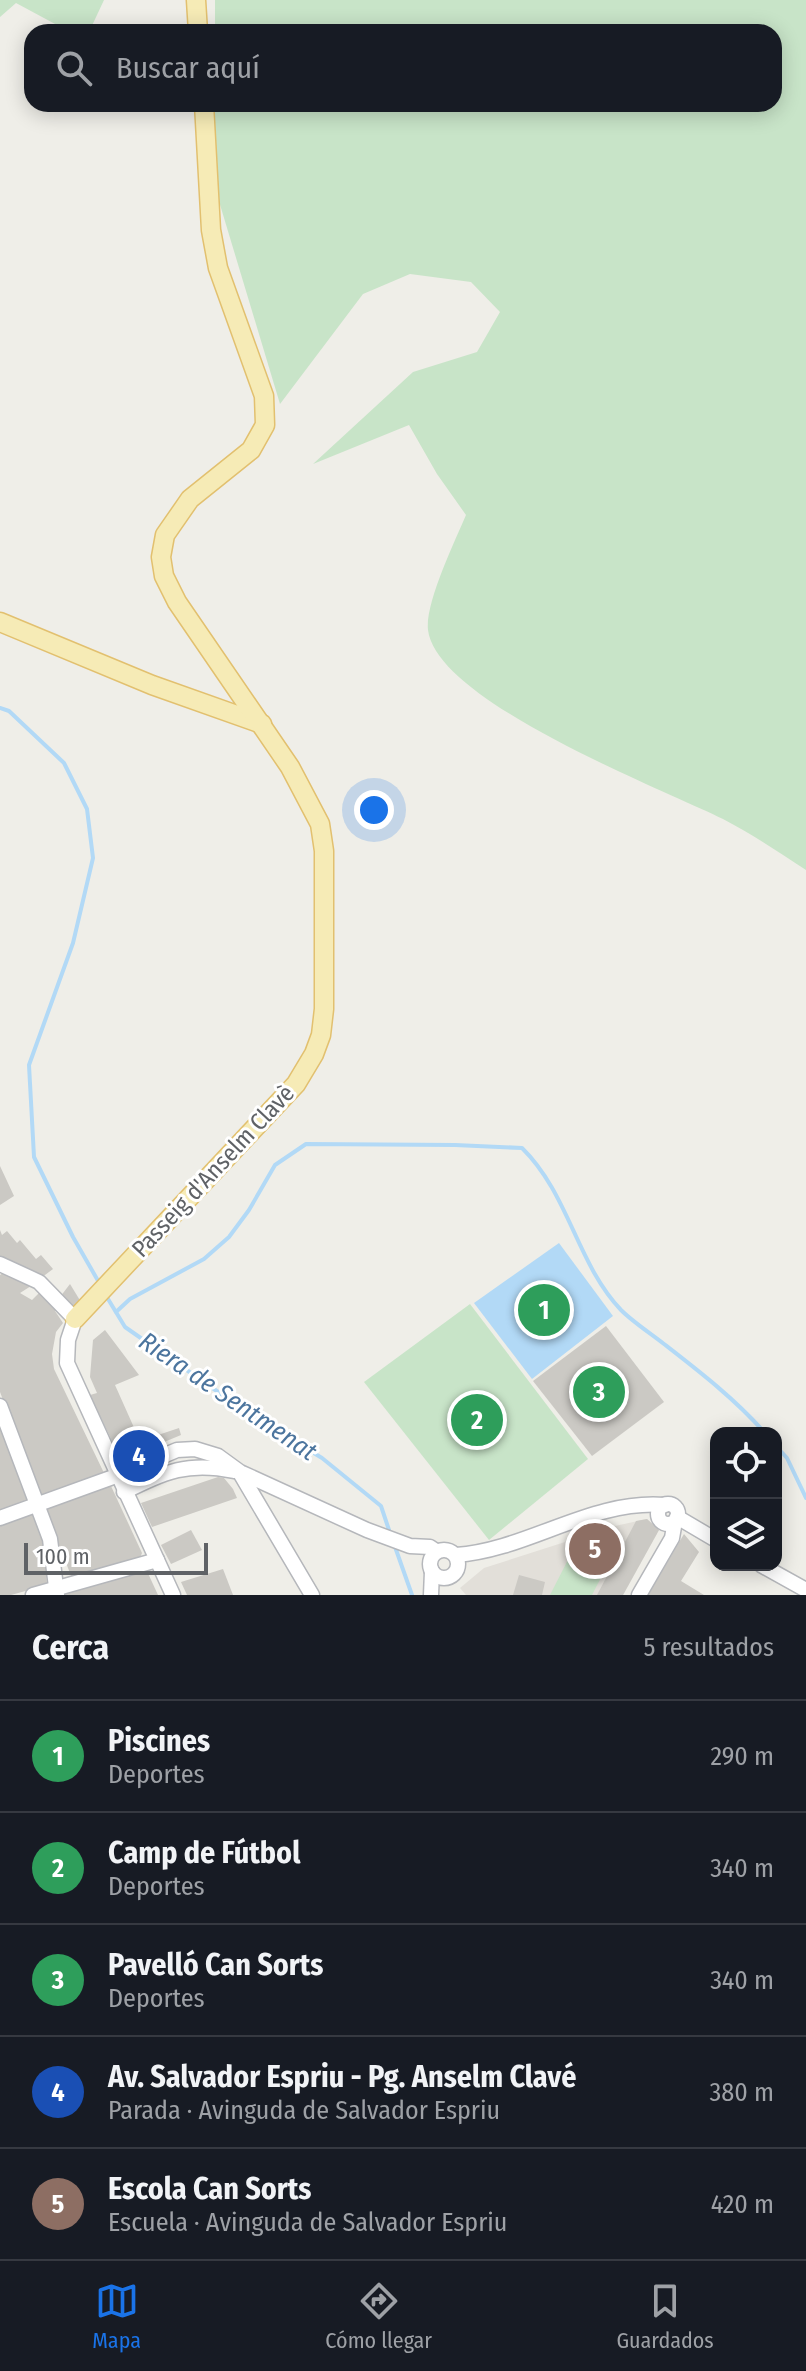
<!DOCTYPE html>
<html lang="es">
<head>
<meta charset="utf-8">
<style>
  body { margin:0; font-family:"Fira Sans Condensed",sans-serif; background:#242831; color:#f1f3f6 }
  .controls { position:absolute; right:24px; bottom:24px; display:grid; overflow:hidden; border-radius:16px; box-shadow:0 4px 20px #0003 }
  .controls button { width:72px; height:72px; display:grid; place-items:center; padding:0; border:0; border-bottom:2px solid #363941; background:#171b24; color:#f1f3f6; font:40px sans-serif }
  .scale { position:absolute; left:24px; bottom:20px; width:184px; box-sizing:border-box; padding-left:8px; border:4px solid #5f6266; border-top:0; font-size:22px; line-height:28px; white-space:nowrap; color:#5f6266; -webkit-text-stroke:6px #fff; paint-order:stroke }
  .you { position:absolute; left:374px; top:810px; width:28px; height:28px; margin:-20px; border:6px solid #fff; border-radius:50%; background:#1a73e8; box-shadow:0 0 0 12px #1a73e833 }
  .badge { display:grid; place-items:center; width:52px; height:52px; border-radius:50%; background:#1a73e8; color:#fff; font-size:26px; font-weight:700 }
  .pin { position:absolute; translate:-50% -50%; border:4px solid #fff; box-shadow:0 2px 8px #0006 }
  .list { margin:0; padding:0; list-style:none }
  h2 { display:flex; justify-content:space-between; align-items:center; height:104px; margin:0; padding:0 32px; font-size:34px }
  h2 small { font-size:26px; font-weight:400; color:#9ea1a6 }
  .list li { display:grid; grid-template-columns:52px 1fr auto; gap:24px; align-items:center; box-sizing:border-box; height:112px; padding:0 32px; border-top:2px solid #363941 }
  .list b { display:block; font-size:30px; white-space:nowrap }
  .list p { margin:0; font-size:26px; white-space:nowrap; color:#9ea1a6 }
  .list em { font-size:26px; font-style:normal; color:#9ea1a6 }
  .icon { flex:none; width:44px; height:44px; fill:none; stroke:currentColor; stroke-width:2; stroke-linecap:round; stroke-linejoin:round }
  .map { position:relative; flex:none; width:806px; height:1595px; overflow:hidden }
  .search { position:absolute; background:#171b24; box-shadow:0 4px 20px #0003; left:24px; right:24px; top:24px; height:88px; display:flex; align-items:center; gap:20px; box-sizing:border-box; padding:0 28px; border-radius:24px; color:#9ea1a6; font-size:30px }
  .sheet { height:664px; background:#171b24 }
  nav { display:flex; justify-content:space-around; align-items:center; box-sizing:border-box; height:112px; border-top:2px solid #363941; background:#171b24; font-size:22px; color:#9ea1a6 }
  nav a { display:grid; justify-items:center; gap:4px }
  nav .on { color:#1a73e8 }
  .map>svg:first-child { display:block }
  .education { fill:#e2dfd9 }
  .green { fill:#c8e4c8 }
  .water { fill:#b2d9f6 }
  .lines { fill:none; stroke-linecap:round; stroke-linejoin:round }
  .stream { stroke:#b2d9f6; stroke-width:4 }
  .building { fill:#cbc9c4 }
  .minor-casing { stroke:#b5b7bb; stroke-width:17 }
  .major-casing { stroke:#e2c06f; stroke-width:21 }
  .minor { stroke:#fff; stroke-width:14 }
  .major { stroke:#f6ebb6; stroke-width:18 }
  .labels { text-anchor:middle; stroke-width:6; stroke-linejoin:round; paint-order:stroke }
  .street-label { font-size:24px; fill:#5f6266; stroke:#fff }
  .water-label { font-size:26px; font-style:italic; fill:#4c759e; stroke:#fff }
</style>
</head>
<body>
<div class="map">
<svg width="806" height="1595" viewBox="0 0 806 1595">
  <rect width="100%" height="100%" fill="#efeee8"/>
  <path class="education" d="M647,1519L659,1530L623,1595H466L460,1588L484,1568L615,1526Z"/>
  <g class="green">
    <path d="M0,0H104L89,32H70L16,3L0,17Z"/>
    <path d="M215,0H806V870C778,852 752,834 723,819C660,788 437,702 428,630C425,603 455,541 466,515L437,474L409,425L313,464L413,372L477,352L500,312L471,282L410,274L363,294L280,404L215,188V104H774V32H215Z"/>
    <path d="M470,1304L588,1459L489,1540L364,1382Z"/>
    <path d="M574,1548L607,1566L592,1595H550Z"/>
  </g>
  <path class="water" d="M559,1243L613,1316L532,1379L474,1303Z"/>
  <g class="lines">
    <g class="stream">
      <path d="M0,708L9,711L64,763L87,809L93,858L73,943L29,1065L34,1157L73,1237L101,1286"/>
      <path d="M105,1294L125,1327L254,1417L322,1458L381,1506L391,1536"/>
      <path d="M116,1312L130,1299L204,1259L229,1237L249,1210L275,1165L306,1144L455,1145L522,1148C569,1194 577,1264 621,1310C633,1322 650,1333 664,1344C700,1372 735,1399 765,1433"/>
      <path d="M776,1446L787,1458L806,1498"/>
      <path d="M394,1544L412,1595"/>
    </g>
  </g>
  <g class="building">
    <path d="M0,1166L14,1196L0,1205Z"/>
    <path d="M0,1230L2,1235L7,1231L17,1243L20,1240L36,1259L41,1255L53,1269L41,1278L0,1261Z"/>
    <path d="M7,1270L31,1286L20,1293L32,1300L41,1291L58,1309L55,1311L63,1323L56,1332L52,1354L54,1369L104,1473L40,1496L0,1392V1275Z"/>
    <path d="M70,1284L81,1302L74,1309L60,1297Z"/>
    <path d="M606,1326L664,1402L592,1456L533,1381Z"/>
    <path d="M105,1330L139,1375L115,1385L140,1441L179,1428L181,1435L121,1460L90,1395L97,1393L90,1377L93,1340Z"/>
    <path d="M0,1424L29,1499L0,1510Z"/>
    <path d="M218,1477L224,1478L233,1489L237,1498L152,1527L141,1503Z"/>
    <path d="M111,1486L142,1553L140,1558L72,1578L45,1510Z"/>
    <path d="M35,1512L44,1539L47,1585L11,1595H0V1525Z"/>
    <path d="M647,1519L659,1530L623,1595H597L636,1521Z"/>
    <path d="M191,1530L202,1550L171,1564L161,1545Z"/>
    <path d="M684,1534L699,1552L681,1581L704,1595H648Z"/>
    <path d="M146,1569L158,1595H65L67,1591Z"/>
    <path d="M223,1569L233,1595H187L181,1582Z"/>
    <path d="M519,1575L545,1582L542,1595H513Z"/>
  </g>
  <g class="lines">
    <g class="minor-casing">
      <g id="minor">
        <path d="M0,1264L39,1282L75,1319L68,1340L67,1363L173,1595"/>
        <path d="M0,1406L50,1539L57,1595"/>
        <path d="M240,1473L312,1595"/>
        <path d="M124,1492C165,1472 188,1461 234,1471"/>
        <circle cx="668" cy="1514" r="10"/>
        <path d="M677,1517L716,1540"/>
        <path d="M0,1518L116,1476L177,1450L195,1449L218,1456L240,1472L367,1530L410,1546L430,1547L436,1551"/>
        <circle cx="444" cy="1564" r="14"/>
        <path d="M456,1555C528,1550 591,1499 665,1505"/>
        <path d="M761,1565L806,1590"/>
        <path d="M33,1595L157,1560"/>
        <path d="M431,1595L432,1571"/>
        <path d="M639,1595L672,1538L675,1521"/>
      </g>
    </g>
    <g class="major-casing">
      <g id="major">
        <path d="M196,0L198,32"/>
        <path d="M0,622L152,685L262,724"/>
        <path d="M75,1319L296,1084L314,1054L321,1035L324,1009V851L320,824L290,767L177,602L164,576L161,557L165,535L190,499L251,450L265,425L264,396L218,268L211,230L204,104"/>
      </g>
    </g>
    <use href="#minor" class="minor"/>
    <use href="#major" class="major"/>
  </g>
  <g class="labels">
    <g class="street-label">
      <text transform="translate(213 1171) rotate(-47)" y="8">Passeig d'Anselm Clavè</text>
    </g>
    <g class="water-label">
      <text transform="translate(228 1396) rotate(34)" y="9">Riera de Sentmenat</text>
    </g>
  </g>
</svg>
<div class="controls">
<button><svg class="icon" aria-label="locate" viewBox="0 0 24 24"><circle cx="12" cy="12" r="6"/><path d="M12 2v4M12 18v4M2 12h4M18 12h4"/></svg></button>
<button><svg class="icon" aria-label="layers" viewBox="0 0 24 24"><path d="M12 4l9 5-9 5-9-5zM3 14l9 5 9-5"/></svg></button>
</div>
<div class="scale">100 m</div>
<div class="you"></div>
<div class="pin badge" style="left:544px;top:1310px;background:#2e9e5b">1</div>
<div class="pin badge" style="left:477px;top:1420px;background:#2e9e5b">2</div>
<div class="pin badge" style="left:599px;top:1392px;background:#2e9e5b">3</div>
<div class="pin badge" style="left:139px;top:1456px;background:#1a4fb4">4</div>
<div class="pin badge" style="left:595px;top:1549px;background:#8d6e63">5</div>
<div class="search"><svg class="icon" aria-label="search" viewBox="0 0 24 24"><circle cx="10" cy="10" r="6"/><path d="M15 15l6 6"/></svg>Buscar aquí</div>
</div>
<section class="sheet">
<h2>Cerca<small>5 resultados</small></h2>
<ul class="list">
<li><span class="badge" style="background:#2e9e5b">1</span><div><b>Piscines</b><p>Deportes</p></div><em>290 m</em></li>
<li><span class="badge" style="background:#2e9e5b">2</span><div><b>Camp de Fútbol</b><p>Deportes</p></div><em>340 m</em></li>
<li><span class="badge" style="background:#2e9e5b">3</span><div><b>Pavelló Can Sorts</b><p>Deportes</p></div><em>340 m</em></li>
<li><span class="badge" style="background:#1a4fb4">4</span><div><b>Av. Salvador Espriu - Pg. Anselm Clavé</b><p>Parada · Avinguda de Salvador Espriu</p></div><em>380 m</em></li>
<li><span class="badge" style="background:#8d6e63">5</span><div><b>Escola Can Sorts</b><p>Escuela · Avinguda de Salvador Espriu</p></div><em>420 m</em></li>
</ul>
</section>
<nav>
<a class="on"><svg class="icon" aria-label="map" viewBox="0 0 24 24"><path d="M3 6l6-2 6 2 6-2v14l-6 2-6-2-6 2zM9 4v14M15 6v14"/></svg>Mapa</a>
<a><svg class="icon" aria-label="directions" viewBox="0 0 24 24"><path d="M12 3l9 9-9 9-9-9zM9 14v-3h6M13 9l2 2-2 2"/></svg>Cómo llegar</a>
<a><svg class="icon" aria-label="saved" viewBox="0 0 24 24"><path d="M7 4h10v16l-5-4-5 4z"/></svg>Guardados</a>
</nav>
</body>
</html>
